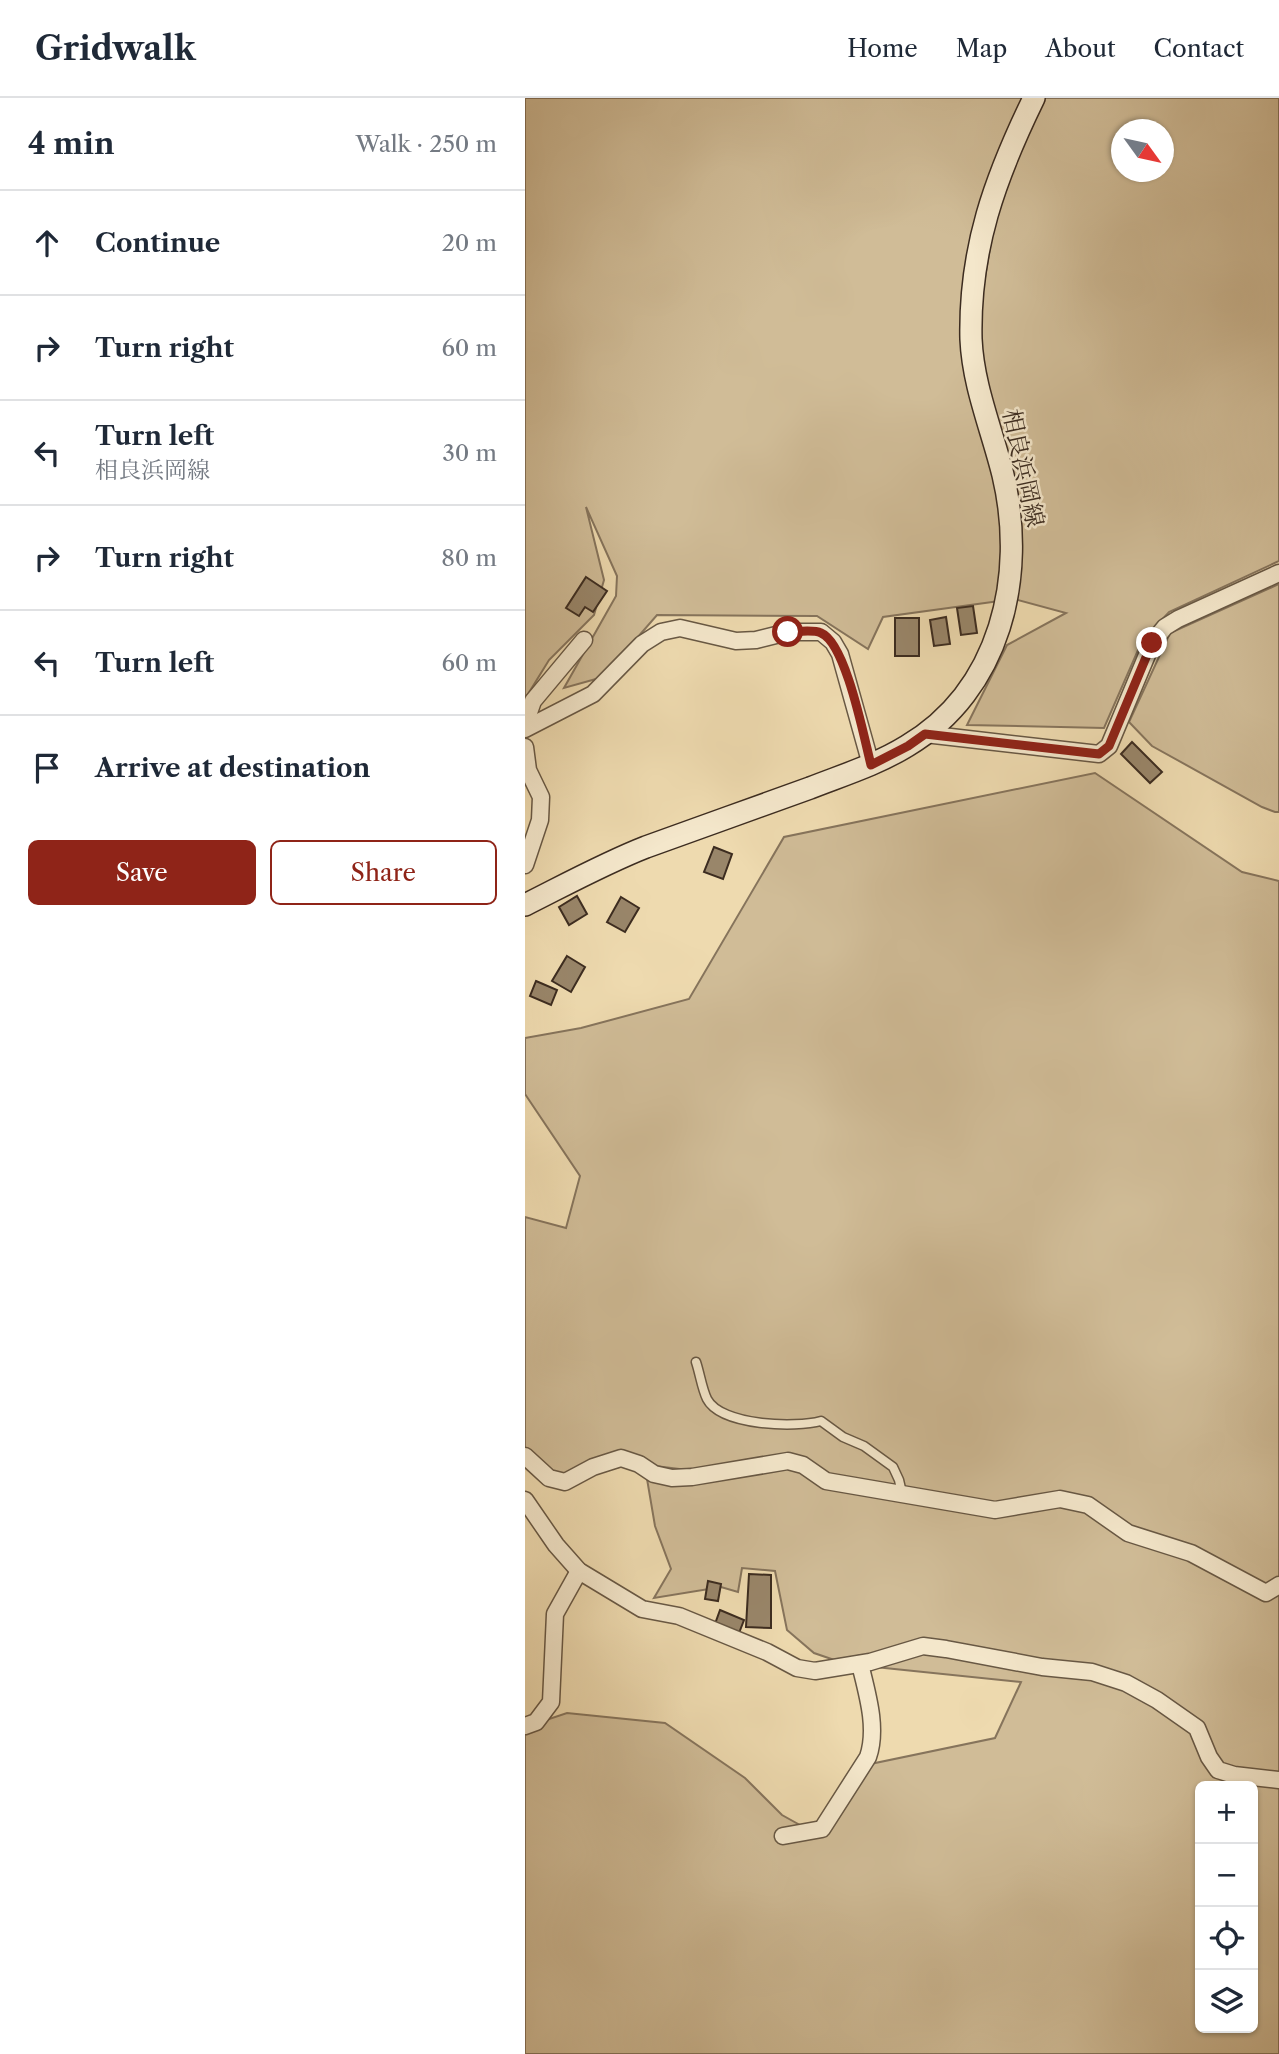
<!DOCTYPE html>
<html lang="en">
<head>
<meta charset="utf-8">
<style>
  body { margin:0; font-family:"Libre Caslon Text","Noto Serif JP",serif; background:#f2f2f3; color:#1f2937 }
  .controls { position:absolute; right:21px; bottom:21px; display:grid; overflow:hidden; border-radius:10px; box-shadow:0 2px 5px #0004 }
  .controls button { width:63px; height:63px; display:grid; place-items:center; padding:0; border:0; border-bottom:2px solid #e0e1e3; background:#fff; color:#1f2937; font:35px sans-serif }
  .compass { position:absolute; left:586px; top:21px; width:63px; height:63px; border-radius:50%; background:#fff; box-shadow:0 2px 5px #0004; rotate:123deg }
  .stop { position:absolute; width:21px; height:21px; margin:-16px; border:5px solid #8f2418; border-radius:50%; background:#fff }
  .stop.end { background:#8f2418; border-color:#fff; box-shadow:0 2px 7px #0008 }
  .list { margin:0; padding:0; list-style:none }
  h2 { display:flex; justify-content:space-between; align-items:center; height:91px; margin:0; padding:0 28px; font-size:30px }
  h2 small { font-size:23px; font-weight:400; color:#747a83 }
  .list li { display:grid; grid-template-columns:46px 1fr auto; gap:21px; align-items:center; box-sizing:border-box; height:105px; padding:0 28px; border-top:2px solid #e0e1e3 }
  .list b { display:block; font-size:26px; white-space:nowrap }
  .list p { margin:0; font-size:23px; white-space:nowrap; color:#747a83 }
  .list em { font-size:23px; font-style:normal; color:#747a83 }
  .actions { display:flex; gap:14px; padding:21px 28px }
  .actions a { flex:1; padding:16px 0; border:2px solid #8f2418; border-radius:10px; text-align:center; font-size:24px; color:#8f2418 }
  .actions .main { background:#8f2418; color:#fff }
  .icon { flex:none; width:38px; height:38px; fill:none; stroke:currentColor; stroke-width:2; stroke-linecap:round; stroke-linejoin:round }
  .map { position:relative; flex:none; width:754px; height:1956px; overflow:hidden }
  header { display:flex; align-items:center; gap:42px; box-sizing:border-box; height:98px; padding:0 35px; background:#fff; border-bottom:2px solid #e0e1e3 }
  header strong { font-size:33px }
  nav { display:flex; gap:38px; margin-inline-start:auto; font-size:24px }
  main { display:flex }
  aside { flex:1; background:#fff }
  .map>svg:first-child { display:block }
  .green { fill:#d0bc97; stroke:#86745c; stroke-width:2; fill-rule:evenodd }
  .building { fill:#99866a; stroke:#3c2c20; stroke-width:2 }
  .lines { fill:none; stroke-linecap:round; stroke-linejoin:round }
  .service-casing { stroke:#685844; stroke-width:11 }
  .minor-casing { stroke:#685844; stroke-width:19 }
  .secondary-casing { stroke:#3c2c20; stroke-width:24 }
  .service { stroke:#f4e7cb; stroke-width:8 }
  .minor { stroke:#f4e7cb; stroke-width:16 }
  .secondary { stroke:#f4e7cb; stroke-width:21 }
  .route { stroke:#8f2418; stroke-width:9 }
  .labels { text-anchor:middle; stroke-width:5; stroke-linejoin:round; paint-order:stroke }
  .street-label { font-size:24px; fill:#3c2c20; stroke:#f4e7cb }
</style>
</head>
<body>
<header>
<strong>Gridwalk</strong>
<nav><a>Home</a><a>Map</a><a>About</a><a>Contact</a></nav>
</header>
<main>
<aside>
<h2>4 min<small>Walk · 250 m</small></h2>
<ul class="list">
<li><svg class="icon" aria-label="ahead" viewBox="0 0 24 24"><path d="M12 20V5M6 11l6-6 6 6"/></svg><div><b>Continue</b></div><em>20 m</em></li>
<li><svg class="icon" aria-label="right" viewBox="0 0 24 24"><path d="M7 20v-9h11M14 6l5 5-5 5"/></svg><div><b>Turn right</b></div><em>60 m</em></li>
<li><svg class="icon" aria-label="left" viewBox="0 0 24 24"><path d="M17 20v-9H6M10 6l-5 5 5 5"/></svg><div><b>Turn left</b><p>相良浜岡線</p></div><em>30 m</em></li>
<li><svg class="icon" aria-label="right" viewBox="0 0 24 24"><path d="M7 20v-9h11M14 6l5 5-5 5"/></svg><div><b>Turn right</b></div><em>80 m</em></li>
<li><svg class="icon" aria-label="left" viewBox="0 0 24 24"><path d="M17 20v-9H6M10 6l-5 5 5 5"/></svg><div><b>Turn left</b></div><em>60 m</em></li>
<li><svg class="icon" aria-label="arrive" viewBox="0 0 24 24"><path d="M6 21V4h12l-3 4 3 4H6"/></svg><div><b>Arrive at destination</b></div></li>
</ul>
<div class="actions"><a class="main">Save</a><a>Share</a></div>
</aside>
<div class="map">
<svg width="754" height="1956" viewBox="0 0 754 1956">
  <rect width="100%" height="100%" fill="#eedaaf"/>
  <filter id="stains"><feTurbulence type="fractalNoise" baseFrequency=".00286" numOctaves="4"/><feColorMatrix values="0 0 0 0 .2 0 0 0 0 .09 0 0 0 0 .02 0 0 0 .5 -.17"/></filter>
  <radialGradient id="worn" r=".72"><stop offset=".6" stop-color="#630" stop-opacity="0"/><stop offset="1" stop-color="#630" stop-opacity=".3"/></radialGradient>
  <g class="green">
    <path d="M0,0H511L470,88L452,227L473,102L517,0H754V463L644,514L617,543L579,630L442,627L482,547L541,515L489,501L358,519L343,551L292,518L132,517L78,579L39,590L91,498L92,478L61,409L79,482L69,517L24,562L0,601ZM596,32H638V74H596Z"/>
    <path d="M754,486V714H750L737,709L627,648L604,624L645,535Z"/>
    <path d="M570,675L717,774L754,783V1956H0V1629L42,1615L140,1625L220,1680L257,1717L293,1737L336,1668L470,1640L496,1584L321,1566L289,1555L262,1532L250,1473L217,1470L213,1494L196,1489L129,1500L146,1471L130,1428L122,1381L187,1375L114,1366L24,1380L0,1361V1119L41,1130L55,1078L0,996V940L56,930L164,901L259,739ZM675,1688H728V1930H675Z"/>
  </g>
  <g class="building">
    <path d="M61,479L82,493L68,514L60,509L54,518L41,510Z"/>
    <path d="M448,508L452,535L436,537L432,510Z"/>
    <path d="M421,519L425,546L409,548L405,522Z"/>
    <rect x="370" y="520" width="24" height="38"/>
    <path d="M607,644L637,674L625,685L596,656Z"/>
    <path d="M189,749L207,756L198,781L179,774Z"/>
    <path d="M52,798L62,816L44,827L34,809Z"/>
    <path d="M96,799L114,810L100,834L82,824Z"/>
    <path d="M42,858L60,869L46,894L27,883Z"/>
    <path d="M11,883L32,892L26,907L5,898Z"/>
    <path d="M224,1476L246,1477V1530L221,1529Z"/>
    <path d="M183,1483L196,1486L193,1503L180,1501Z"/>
    <path d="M195,1512L219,1522L214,1535L190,1526Z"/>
  </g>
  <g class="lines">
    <g class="service-casing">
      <path id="service" d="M171,1264C175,1276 177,1291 182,1301C196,1328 271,1330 296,1323L318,1339L339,1348L368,1369L374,1382L377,1395"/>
    </g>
    <g class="minor-casing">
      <g id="minor">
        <path d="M0,626L8,603L59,542"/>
        <path d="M0,631L68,596L117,546L136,534L155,530L211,543L231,542L263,534H296L308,544L315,556L346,667"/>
        <path d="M400,636L574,656L584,648L627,545L640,529L653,521L754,475"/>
        <path d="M0,649L3,672L16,699L15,722L0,767"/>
        <path d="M0,1358L24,1380L40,1384L68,1369L96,1360L114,1366L129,1376L147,1380L167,1379L263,1363L278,1367L301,1383L470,1412L535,1401L563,1407L603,1435L666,1455L741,1495L754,1487"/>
        <path d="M0,1402L31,1447L54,1473L117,1511L154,1518L242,1554L272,1570L290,1573L345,1564L398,1548L421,1551L517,1569L567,1574L601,1585L632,1602L672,1630L684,1659L693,1672L709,1677L754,1682"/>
        <path d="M0,1628L11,1624L26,1604L30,1516L54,1473"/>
        <path d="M258,1738L297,1731L343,1659C353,1630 342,1595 335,1566"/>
      </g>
    </g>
    <g class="secondary-casing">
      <path id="secondary" d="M0,807C40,787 80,765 121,749C176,729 230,710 285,690C318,677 351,667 382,648C476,592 502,478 478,377C467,332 448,288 446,241C444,151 470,80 509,0"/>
    </g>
    <use href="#service" class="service"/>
    <use href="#minor" class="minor"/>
    <use href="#secondary" class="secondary"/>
  </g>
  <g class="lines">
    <path class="route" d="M263,534C272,534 288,531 296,535C321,545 339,640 346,667L383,648L400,636L574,656L584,648L627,545"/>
  </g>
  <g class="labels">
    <g class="street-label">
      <text transform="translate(498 370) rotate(78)" y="8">相良浜岡線</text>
    </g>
  </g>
  <rect width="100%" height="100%" filter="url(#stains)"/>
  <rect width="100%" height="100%" fill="url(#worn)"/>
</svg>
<div class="controls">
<button>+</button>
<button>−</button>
<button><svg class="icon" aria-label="locate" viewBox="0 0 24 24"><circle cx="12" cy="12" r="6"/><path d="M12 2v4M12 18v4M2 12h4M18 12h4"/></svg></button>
<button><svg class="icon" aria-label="layers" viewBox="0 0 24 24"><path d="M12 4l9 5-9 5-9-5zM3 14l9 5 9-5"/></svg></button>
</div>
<svg class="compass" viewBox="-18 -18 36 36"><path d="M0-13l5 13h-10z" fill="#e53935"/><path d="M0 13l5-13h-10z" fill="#747a83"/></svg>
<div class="stop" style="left:263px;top:534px"></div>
<div class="stop end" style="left:627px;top:545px"></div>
</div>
</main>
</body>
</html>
